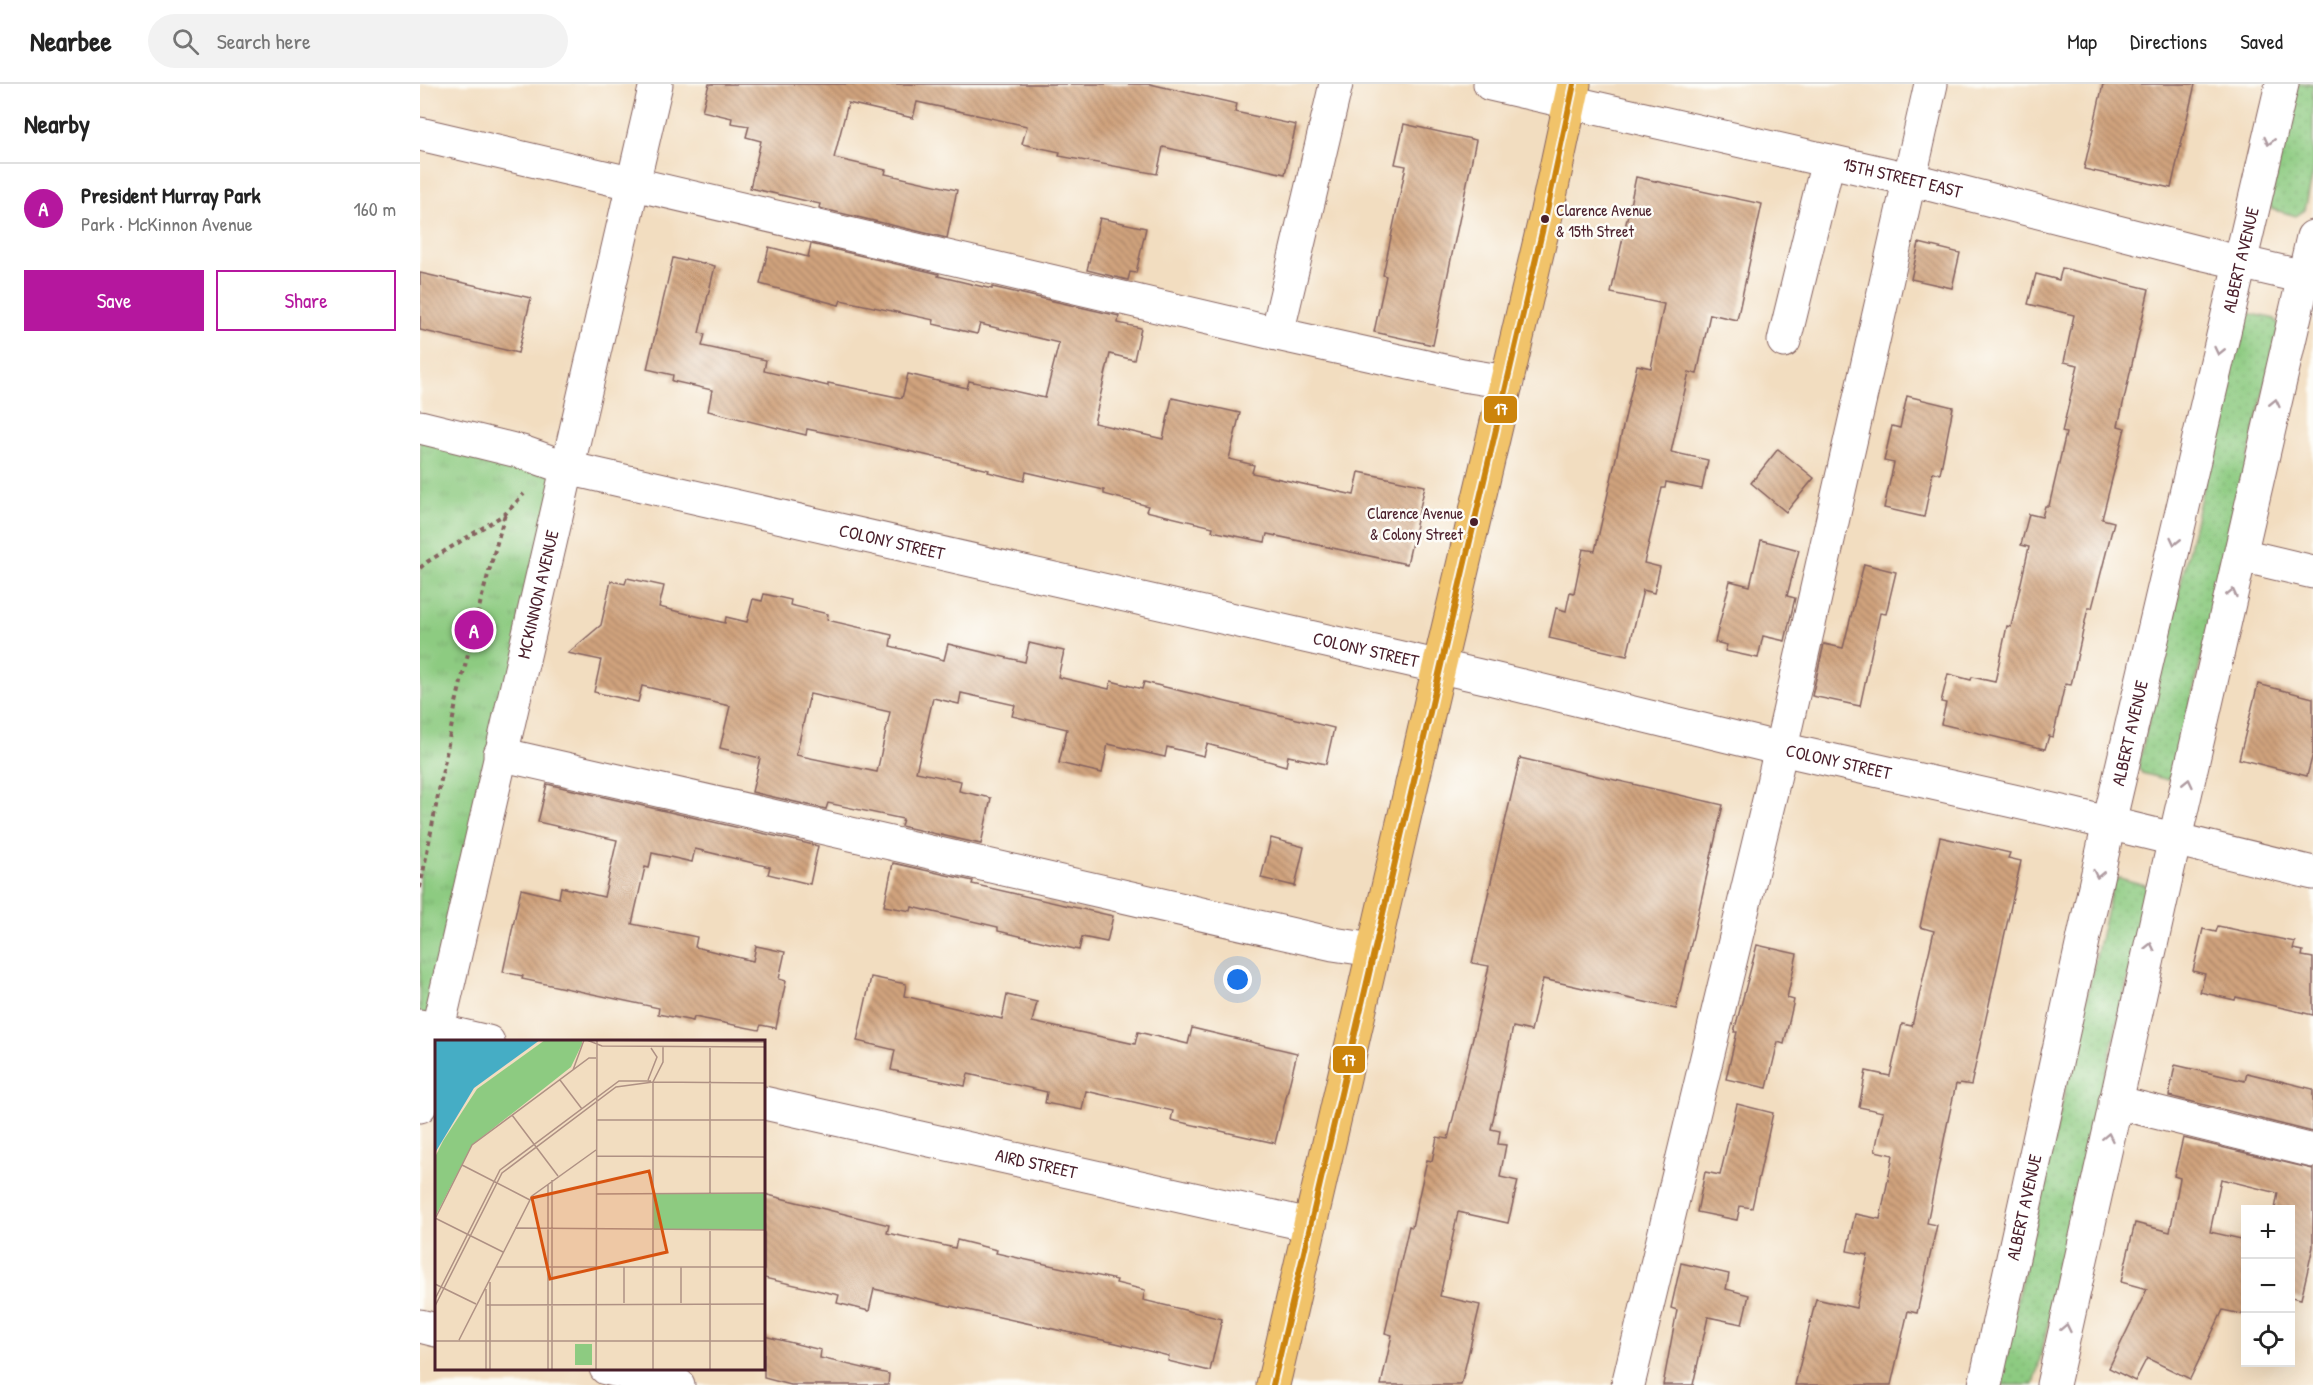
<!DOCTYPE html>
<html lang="en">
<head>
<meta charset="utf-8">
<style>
  body { margin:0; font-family:"Patrick Hand",sans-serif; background:#f2f2f2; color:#222 }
  .controls { position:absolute; right:18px; bottom:18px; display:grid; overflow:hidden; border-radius:0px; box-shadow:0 6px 24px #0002 }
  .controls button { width:54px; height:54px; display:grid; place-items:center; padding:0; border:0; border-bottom:2px solid #e0e0e0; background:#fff; color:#222; font:30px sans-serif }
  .you { position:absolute; left:818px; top:896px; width:21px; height:21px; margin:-15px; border:4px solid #fff; border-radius:50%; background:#1a73e8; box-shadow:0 0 0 9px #1a73e833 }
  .badge { display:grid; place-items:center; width:39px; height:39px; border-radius:50%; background:#b5179e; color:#fff; font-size:20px; font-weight:700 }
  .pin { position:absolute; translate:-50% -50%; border:3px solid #fff; box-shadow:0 2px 6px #0006 }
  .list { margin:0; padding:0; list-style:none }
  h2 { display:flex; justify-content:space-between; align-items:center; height:78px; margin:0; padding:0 24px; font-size:26px }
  h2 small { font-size:20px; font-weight:400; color:#767676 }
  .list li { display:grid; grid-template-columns:39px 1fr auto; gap:18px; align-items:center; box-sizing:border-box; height:90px; padding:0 24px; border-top:2px solid #e0e0e0 }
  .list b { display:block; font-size:22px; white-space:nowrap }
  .list p { margin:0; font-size:20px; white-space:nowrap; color:#767676 }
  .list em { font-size:20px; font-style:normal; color:#767676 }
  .actions { display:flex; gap:12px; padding:18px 24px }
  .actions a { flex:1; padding:14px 0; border:2px solid #b5179e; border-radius:0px; text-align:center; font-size:21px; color:#b5179e }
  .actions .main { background:#b5179e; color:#fff }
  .icon { flex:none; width:33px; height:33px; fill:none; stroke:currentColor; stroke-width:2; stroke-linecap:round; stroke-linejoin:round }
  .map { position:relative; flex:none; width:1893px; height:1301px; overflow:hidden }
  header { display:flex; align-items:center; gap:36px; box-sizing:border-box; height:84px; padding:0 30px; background:#fff; border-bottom:2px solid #e0e0e0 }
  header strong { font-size:28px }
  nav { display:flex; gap:33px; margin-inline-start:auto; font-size:21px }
  .search { width:420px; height:54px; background:#f2f2f2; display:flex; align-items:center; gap:15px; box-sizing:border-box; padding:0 21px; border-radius:33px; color:#767676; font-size:22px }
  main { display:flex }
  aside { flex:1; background:#fff }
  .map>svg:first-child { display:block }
  .grass { fill:url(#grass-dots); stroke:#6c7556; stroke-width:1.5 }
  .park { fill:url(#park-tufts); stroke:#6c7556; stroke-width:1.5 }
  .building { fill:url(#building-back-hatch); fill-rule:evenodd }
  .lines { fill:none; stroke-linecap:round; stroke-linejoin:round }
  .minor-casing { stroke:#85625f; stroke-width:35 }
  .major-casing { stroke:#85625f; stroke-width:35 }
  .path { stroke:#85625f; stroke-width:4; stroke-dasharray:4.5 4.5; stroke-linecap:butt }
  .minor { stroke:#fff; stroke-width:33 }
  .major { stroke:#f1c36a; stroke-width:33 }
  .bus-1-casing { stroke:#fdfcf7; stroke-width:10 }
  .bus-1 { stroke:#cc840b; stroke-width:6 }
  .oneway { stroke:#ae9aa0 }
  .bus-dot { fill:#4a1f2b; stroke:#fdfcf7; stroke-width:2 }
  .labels { text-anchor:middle; stroke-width:5; stroke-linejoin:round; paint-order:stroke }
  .bus-label { font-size:16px; fill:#4a1f2b; stroke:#fdfcf7; text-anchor:start }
  .street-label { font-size:18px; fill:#4a1f2b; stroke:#fdfcf7 }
  .inset-road { fill:none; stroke:#af9184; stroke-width:1.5 }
  .view { fill:#d8530f; fill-opacity:0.15; stroke:#d8530f; stroke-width:3 }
  .inset-edge { fill:none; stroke:#4a1f2b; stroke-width:3 }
  .line-badge { stroke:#fdfcf7; stroke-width:2 }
  .badge-label { font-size:16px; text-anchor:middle; font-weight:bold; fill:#fff }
</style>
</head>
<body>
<header>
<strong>Nearbee</strong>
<div class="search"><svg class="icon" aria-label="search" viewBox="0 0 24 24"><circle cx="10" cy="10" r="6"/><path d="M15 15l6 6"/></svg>Search here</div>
<nav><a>Map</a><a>Directions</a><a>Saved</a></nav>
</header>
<main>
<aside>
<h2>Nearby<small></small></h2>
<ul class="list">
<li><span class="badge">A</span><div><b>President Murray Park</b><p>Park · McKinnon Avenue</p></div><em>160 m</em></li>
</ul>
<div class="actions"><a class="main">Save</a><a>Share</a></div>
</aside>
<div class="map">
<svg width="1893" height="1301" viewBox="0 0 1893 1301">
  <defs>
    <pattern id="grass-dots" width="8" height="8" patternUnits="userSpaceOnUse" patternTransform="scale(1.5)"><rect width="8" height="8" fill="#8dcb81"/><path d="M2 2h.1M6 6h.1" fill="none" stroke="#7bae70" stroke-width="1.8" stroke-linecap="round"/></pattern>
    <pattern id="park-tufts" width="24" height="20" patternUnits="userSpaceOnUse" patternTransform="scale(1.5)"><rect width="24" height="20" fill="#8dcb81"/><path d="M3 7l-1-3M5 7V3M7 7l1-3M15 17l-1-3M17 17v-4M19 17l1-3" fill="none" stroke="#7bae70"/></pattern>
    <pattern id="building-back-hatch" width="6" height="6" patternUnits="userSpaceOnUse" patternTransform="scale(1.5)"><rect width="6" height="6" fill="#d0a37d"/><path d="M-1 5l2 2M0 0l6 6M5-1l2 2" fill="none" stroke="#ab8467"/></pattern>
  </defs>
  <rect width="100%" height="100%" fill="#fdfcf7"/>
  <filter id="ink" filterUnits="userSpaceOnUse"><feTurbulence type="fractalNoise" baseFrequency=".0167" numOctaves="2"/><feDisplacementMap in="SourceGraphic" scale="12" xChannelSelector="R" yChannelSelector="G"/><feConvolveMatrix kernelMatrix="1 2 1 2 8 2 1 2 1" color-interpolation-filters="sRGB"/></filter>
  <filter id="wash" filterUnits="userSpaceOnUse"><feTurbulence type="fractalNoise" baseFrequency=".008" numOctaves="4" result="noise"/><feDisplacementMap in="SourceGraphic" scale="24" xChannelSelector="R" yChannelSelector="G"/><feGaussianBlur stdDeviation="1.35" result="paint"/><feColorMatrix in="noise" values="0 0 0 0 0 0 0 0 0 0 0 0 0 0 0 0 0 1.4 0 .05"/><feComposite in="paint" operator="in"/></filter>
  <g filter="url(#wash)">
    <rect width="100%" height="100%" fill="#f2ddc0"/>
    <g class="grass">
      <path d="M1875,0H1893V89L1885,126L1876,132L1852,125L1848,118Z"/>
      <path d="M1828,229L1855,235L1859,242L1754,692L1748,696L1722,689L1718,683L1823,232Z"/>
      <path d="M1699,794L1725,801L1728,806L1614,1301H1577L1693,799Z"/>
    </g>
    <path class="park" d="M0,350L147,384L18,946L0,942Z"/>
    <g id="blocks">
      <g class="building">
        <path d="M289,0H730L817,20L815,28L876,41L865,90L743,63L737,90L639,72L640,68L602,60L607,42L497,18L493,34L428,19L414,74L466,86L465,90L537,106L527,154L399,124L400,120L330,104L341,57L326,53L329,42L311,39L312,34L282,27Z"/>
        <path d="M1683,0H1775L1751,104L1664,85Z"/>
        <path d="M984,40L1056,56L1013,261L954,248L966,192L963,191L986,82L975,80Z"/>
        <path d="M1216,93L1342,120L1317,236L1290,230L1277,290L1269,288L1251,368L1288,376L1282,405L1246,398L1245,404H1242L1224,479L1240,483L1234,509L1223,506L1207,572L1129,554L1136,524L1146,527L1150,508L1154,509L1163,465L1175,467L1217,281L1231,284L1244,220L1191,209Z"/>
        <path d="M680,134L726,144L716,189L710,188L708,196L667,186Z"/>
        <path d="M1499,159L1540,169L1532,204L1491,195Z"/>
        <path d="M391,160L519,190L518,192L572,205V203L699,232L698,239L721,244L714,276L690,270L674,339L743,355L752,314L820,329L809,375L834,381L832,389L934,411L939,388L1005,402L987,480L847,450L845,458L792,447L793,443L726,427L728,422L684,410V406L606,388L604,397L568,388L569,386L446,357L387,345L386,351L288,327L292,306L252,297L253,291L227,285L253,174L265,177L266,175L295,182L279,249L285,250L282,262L346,276L344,287L408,302V299L482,314L488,290L547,304L549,297L625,314L639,259L560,240L557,250L513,240L514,236L421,216L419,221L340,200L349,163L388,173Z"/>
        <path d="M1642,184L1729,205L1698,342L1705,344L1682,435L1694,438L1672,524H1668L1651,601L1645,600L1633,653L1629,652L1625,665L1521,640L1526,619L1521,618L1528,590L1551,596L1552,593L1575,598L1587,542L1591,543L1609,463L1601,461L1609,430L1622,433L1625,422H1629L1646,349L1642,348L1658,281L1644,278L1654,231L1608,220L1616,190L1639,196Z"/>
        <path d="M0,189L111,214L98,269L0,246Z"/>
        <path d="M1487,312L1533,323L1520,390L1513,388L1504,433L1464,424L1474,379L1464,377L1472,342L1480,344Z"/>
        <path d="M1358,365L1394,394L1366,428L1331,399Z"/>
        <path d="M1341,456L1379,466L1367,512L1375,514L1365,557L1343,552L1338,574L1305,567L1307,561L1295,558L1310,497L1330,502Z"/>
        <path d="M1444,480L1476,488L1466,530L1460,529L1440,622L1392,612L1404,560L1423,564Z"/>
        <path d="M207,494L244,502L239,523L305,539L306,533L327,538L333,515L342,517L344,510L371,516L370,521L408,530L407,536L472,551L470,562L524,576L528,560L605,578L609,559L644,567L638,593L689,605L691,597L722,605L724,598L914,644L906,680L868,672L866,682L787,660L784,672L747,663L745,673L688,660L682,689L639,679L647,645L592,632L595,621L541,609L539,620L513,614L496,688L541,697L539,707L571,714L561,760L481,742L483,735L408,719L406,725L332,708L340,674L300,664L310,622L222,602L218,618L174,608L181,576L148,569L181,541L191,497L205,500ZM390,610L470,628L457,688L376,671Z"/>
        <path d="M1838,600L1893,614V670L1887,692L1819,675Z"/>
        <path d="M1100,674L1303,721L1256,925L1123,895L1111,947L1093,943L1071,1045L1080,1047L1078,1060L1086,1061L1080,1093L1098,1097L1088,1139L1038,1128L1020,1212L1060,1221L1041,1301H961L972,1251L965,1249L989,1142L992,1143L1007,1076L1012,1077L1017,1053L1028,1055L1055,945L1069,882L1052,879Z"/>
        <path d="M127,700L398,762L390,800L348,790L350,783L275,765L272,778L232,769L229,784L225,783L212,840L277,853L275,863L333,877L336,862L365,868L359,895L366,897L356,944L341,941L339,946L274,933L273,937L238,930L239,924L102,895L103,892L83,888L101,805L139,814L141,803L184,813L197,756L118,738Z"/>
        <path d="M1520,753L1590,769L1588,774L1601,777L1551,1001L1540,999L1539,1001L1536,1000L1527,1041L1507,1139L1517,1141L1497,1229L1488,1227L1471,1301H1375L1396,1215L1436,1224L1448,1171L1427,1167L1435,1130L1460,1135L1473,1071L1455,1067L1463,1028L1439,1023L1446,987L1470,992L1482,940L1492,942L1514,847L1500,843Z"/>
        <path d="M851,754L884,763L875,802L841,794Z"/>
        <path d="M473,779L553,797L552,800L693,832L687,858L662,853L659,866L578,847V843L492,823L491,827L464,822Z"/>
        <path d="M1798,842L1875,858L1873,865L1883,867L1882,872L1893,874V931L1816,913L1815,916L1780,908L1785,890L1773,887L1783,845L1796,848Z"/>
        <path d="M1337,861L1377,870L1367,914L1374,916L1364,960L1358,958L1347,1004L1306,995L1317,948H1314Z"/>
        <path d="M451,893L486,900L484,912L582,935L587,911L617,918L612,938L715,960L718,948L768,960L772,944L877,969L855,1059L751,1036L753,1027L666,1007L662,1026L625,1019L627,1008L548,990L545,1002L471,986L475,966L437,957Z"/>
        <path d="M1755,981L1825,997L1827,989L1893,1005V1048L1749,1012Z"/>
        <path d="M1317,1020L1353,1029L1332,1124L1320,1122L1317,1136L1277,1128L1285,1088L1300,1091Z"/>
        <path d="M1763,1054L1893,1085V1163L1881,1215L1872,1213L1870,1218V1125H1855L1858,1109L1801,1095L1790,1148L1826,1156V1231L1803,1226L1770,1295L1727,1274L1715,1297L1689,1284L1727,1205L1701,1198L1715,1139L1750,1148L1760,1094L1754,1092Z"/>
        <path d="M344,1110L469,1141L467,1149L535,1164L537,1156L577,1166L576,1169L697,1196L696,1199L725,1206L723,1216L802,1235L790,1287L748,1277L749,1272L696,1259L454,1205L449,1227L417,1219L419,1211L344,1194Z"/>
        <path d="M1261,1179L1309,1190L1306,1205L1329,1211L1322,1240L1288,1233L1273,1301H1243L1257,1226L1251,1224Z"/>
        <path d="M344,1252L401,1266L400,1274L469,1290L468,1301H371L344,1294Z"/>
      </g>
    </g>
  </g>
  <g filter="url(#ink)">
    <use href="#blocks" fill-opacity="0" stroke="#85625f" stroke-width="1.5"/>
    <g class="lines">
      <g class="minor-casing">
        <g id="minor">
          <path id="s1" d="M1070,0L1489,95L1780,169L1893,195"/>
          <path d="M0,50L857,250L1043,291L1087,298"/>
          <path d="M857,250L916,0"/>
          <path d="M1364,257L1408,77"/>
          <path id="s2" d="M0,343L102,368L147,384L1069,594L1361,665L1651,730L1893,789"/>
          <path d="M1821,471L1893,488"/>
          <path d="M80,670L913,860L953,866"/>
          <path d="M0,942L68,958"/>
          <path d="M1695,1018L1893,1067"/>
          <path id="s3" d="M344,1019L890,1141"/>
          <path id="s4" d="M0,1022L236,0"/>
          <path d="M0,1242L16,1246"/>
          <path d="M186,1284L258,1301"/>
          <path d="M1208,1301L1351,708L1511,0"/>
          <path id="s5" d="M1565,1301L1689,739L1862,0"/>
          <path d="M1633,1301L1745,798L1893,153"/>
        </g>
      </g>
      <g class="major-casing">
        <path id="major" d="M853,1301L1019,583L1126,131L1154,0"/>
      </g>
      <g class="path">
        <path d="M0,484L7,478L85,430L104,410"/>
        <path d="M0,804L36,619L61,516L85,430"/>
      </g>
      <use href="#minor" class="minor"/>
      <use href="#major" class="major"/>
      <g class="bus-1-casing">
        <path id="bus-1" d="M853,1301L1126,131L1154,0"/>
      </g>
      <use href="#bus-1" class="bus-1"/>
    </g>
    <defs><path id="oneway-chevron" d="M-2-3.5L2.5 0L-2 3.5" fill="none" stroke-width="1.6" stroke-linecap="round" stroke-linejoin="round" transform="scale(1.5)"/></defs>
    <g class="oneway">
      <use href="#oneway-chevron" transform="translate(1849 57) rotate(103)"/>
      <use href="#oneway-chevron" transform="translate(1799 267) rotate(103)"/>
      <use href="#oneway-chevron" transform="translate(1855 319) rotate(-77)"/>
      <use href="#oneway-chevron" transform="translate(1755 457) rotate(103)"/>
      <use href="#oneway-chevron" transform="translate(1812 509) rotate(-77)"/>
      <use href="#oneway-chevron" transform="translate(1768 699) rotate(-77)"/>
      <use href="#oneway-chevron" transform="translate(1678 790) rotate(102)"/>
      <use href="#oneway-chevron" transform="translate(1730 863) rotate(-77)"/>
      <use href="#oneway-chevron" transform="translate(1688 1053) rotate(-78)"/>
      <use href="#oneway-chevron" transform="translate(1646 1244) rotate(-78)"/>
    </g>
  </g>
  <g class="bus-dot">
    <circle cx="1125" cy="135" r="5"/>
    <circle cx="1054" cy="438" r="5"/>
  </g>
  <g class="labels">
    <g class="bus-label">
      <text x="1136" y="132">Clarence Avenue<tspan x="1136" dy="21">&amp; 15th Street</tspan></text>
      <text x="1043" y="435" text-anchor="end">Clarence Avenue<tspan x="1043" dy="21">&amp; Colony Street</tspan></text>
    </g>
    <g class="street-label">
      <text dy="6" stroke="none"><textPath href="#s1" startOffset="423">15TH STREET EAST</textPath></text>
      <text dy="6" stroke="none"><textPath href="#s5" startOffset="1154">ALBERT AVENUE</textPath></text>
      <text dy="6" stroke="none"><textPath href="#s2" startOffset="486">COLONY STREET</textPath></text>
      <text dy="6" stroke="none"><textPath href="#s4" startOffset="525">MCKINNON AVENUE</textPath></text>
      <text dy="6" stroke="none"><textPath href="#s2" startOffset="972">COLONY STREET</textPath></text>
      <text dy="6" stroke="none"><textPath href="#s5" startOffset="668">ALBERT AVENUE</textPath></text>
      <text dy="6" stroke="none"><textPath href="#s2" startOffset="1458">COLONY STREET</textPath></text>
      <text dy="6" stroke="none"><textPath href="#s3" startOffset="279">AIRD STREET</textPath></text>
      <text dy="6" stroke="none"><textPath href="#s5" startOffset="182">ALBERT AVENUE</textPath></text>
    </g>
  </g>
  <g transform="translate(15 956)">
    <rect width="330" height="330" fill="#f2ddc0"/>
    <path d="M110,0H147V4L136,27L37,105L0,177V117L8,101L42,49ZM218,153H330V190H218ZM140,304H157V325H140Z" fill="#8dcb81"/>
    <path d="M0,0H105L39,48L0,113Z" fill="#45adc5"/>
    <path class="inset-road" d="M152,0L167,6L330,7M160,0L330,2M275,8V153M138,30L149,0M125,40L147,69M213,40L222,17L216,8M77,75L123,136M161,80H330M161,116L330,117M27,125L95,160M117,140V330M113,144V330M161,154L330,153M0,178L68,212M0,179L37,105L154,18H161M80,188L330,190M275,191V330M61,227H330M246,227V263M55,242V330M0,244L41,264M0,259L65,130L184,41H216M189,263V227M51,265L330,264M0,266L67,133L181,47L218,42L330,43M24,300L97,156L161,110M0,301H330M51,330V249M161,330L162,1M218,330V42L228,22V7"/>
    <path class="view" d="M214,131L232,212L115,239L97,158Z"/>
    <rect width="330" height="330" class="inset-edge"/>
  </g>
  <g class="line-badge">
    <rect x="1063" y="311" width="35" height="29" rx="6" fill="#cc840b"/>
    <rect x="912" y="961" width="34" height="29" rx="6" fill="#cc840b"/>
  </g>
  <g class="badge-label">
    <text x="1081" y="331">17</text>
    <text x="929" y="982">17</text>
  </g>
</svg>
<div class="controls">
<button>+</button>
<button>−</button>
<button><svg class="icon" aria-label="locate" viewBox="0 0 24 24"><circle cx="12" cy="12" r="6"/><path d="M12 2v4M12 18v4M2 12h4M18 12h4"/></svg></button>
</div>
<div class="you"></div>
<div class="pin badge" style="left:54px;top:546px">A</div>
</div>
</main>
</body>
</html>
